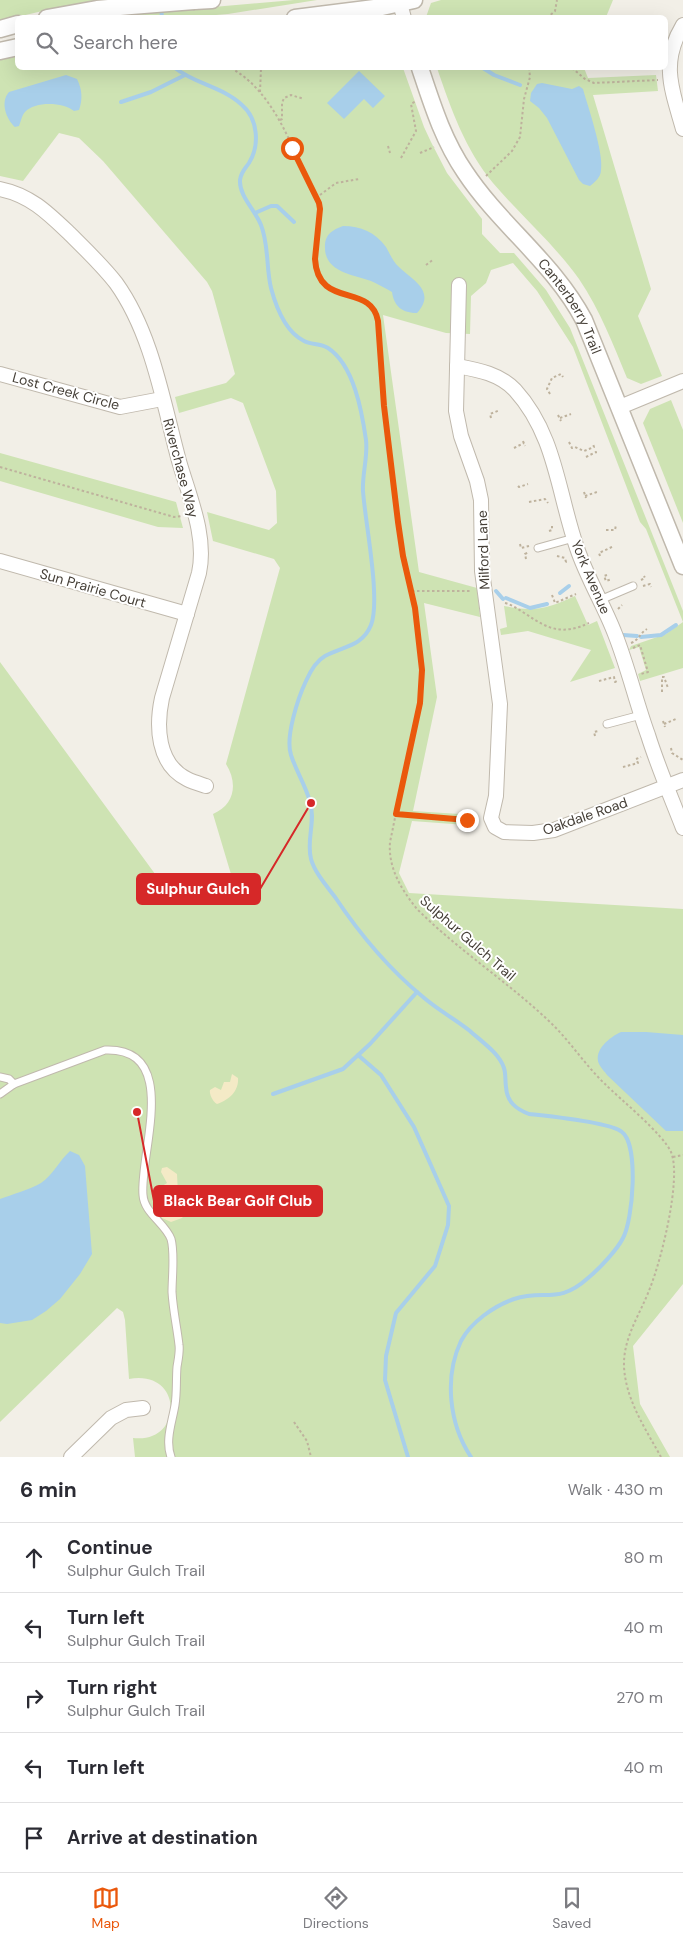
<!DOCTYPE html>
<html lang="en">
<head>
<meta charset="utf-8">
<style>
  body { margin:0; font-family:"DM Sans",sans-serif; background:#f2f2f3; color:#2b2b33 }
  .stop { position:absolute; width:15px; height:15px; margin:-11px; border:4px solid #ea580c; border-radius:50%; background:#fff }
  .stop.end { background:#ea580c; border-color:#fff; box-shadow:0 1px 5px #0008 }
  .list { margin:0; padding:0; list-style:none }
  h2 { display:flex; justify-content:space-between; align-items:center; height:65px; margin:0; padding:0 20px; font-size:21px }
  h2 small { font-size:16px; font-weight:400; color:#7c7c81 }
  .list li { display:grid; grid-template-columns:32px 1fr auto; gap:15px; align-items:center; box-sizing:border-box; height:70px; padding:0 20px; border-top:1px solid #e1e1e2 }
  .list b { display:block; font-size:19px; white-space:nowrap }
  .list p { margin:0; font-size:16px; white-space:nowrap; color:#7c7c81 }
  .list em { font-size:16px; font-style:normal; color:#7c7c81 }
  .icon { flex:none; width:28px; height:28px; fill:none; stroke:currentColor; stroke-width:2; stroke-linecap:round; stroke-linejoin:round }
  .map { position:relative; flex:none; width:683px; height:1457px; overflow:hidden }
  .search { position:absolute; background:#fff; box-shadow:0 5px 20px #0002; left:15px; right:15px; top:15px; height:55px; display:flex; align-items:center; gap:12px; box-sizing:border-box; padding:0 18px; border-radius:8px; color:#7c7c81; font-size:19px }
  .sheet { height:415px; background:#fff }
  nav { display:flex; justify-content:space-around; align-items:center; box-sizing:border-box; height:70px; border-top:1px solid #e1e1e2; background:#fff; font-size:14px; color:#7c7c81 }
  nav a { display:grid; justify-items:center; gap:2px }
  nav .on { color:#ea580c }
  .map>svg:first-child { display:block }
  .green { fill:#cee3b3 }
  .sand { fill:#f4eac6 }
  .water { fill:#a8cfea }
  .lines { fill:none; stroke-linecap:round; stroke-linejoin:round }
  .stream { stroke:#a8cfea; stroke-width:4 }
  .service-casing { stroke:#c0b9ad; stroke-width:9 }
  .minor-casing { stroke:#c0b9ad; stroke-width:16 }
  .tertiary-casing { stroke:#c0b9ad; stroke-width:19 }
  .path { stroke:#beb29d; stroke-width:2; stroke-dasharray:2.5 2.5; stroke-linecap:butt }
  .service { stroke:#fff; stroke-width:7 }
  .minor { stroke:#fff; stroke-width:14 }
  .tertiary { stroke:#fff; stroke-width:16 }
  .tertiary-bridge-casing { stroke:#c0b9ad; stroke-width:19; stroke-linecap:butt }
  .tertiary-bridge { stroke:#fff; stroke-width:16 }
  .route { stroke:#ea580c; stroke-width:6 }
  .labels { text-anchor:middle; stroke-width:4; stroke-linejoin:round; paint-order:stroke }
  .street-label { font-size:14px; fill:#453f37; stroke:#fff }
  .leader { fill:none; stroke:#d62828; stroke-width:2 }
  .callout-dot { fill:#d62828; stroke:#fff; stroke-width:2 }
  .callout { fill:#d62828; stroke:#d62828; stroke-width:2 }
  .callout-label { font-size:15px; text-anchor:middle; font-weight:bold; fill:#fff }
</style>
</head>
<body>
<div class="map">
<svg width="683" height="1457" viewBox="0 0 683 1457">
  <rect width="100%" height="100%" fill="#f2efe7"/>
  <g class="green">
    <path d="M0,0H103L51,9L0,21Z"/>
    <path d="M294,0H317L228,14L180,18H88Z"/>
    <path d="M441,0H613L606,17H426L431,3Z"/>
    <path d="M17,55L18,68H403L424,127L431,142L447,173L482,219V234L500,253H514L546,290L570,328L683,611V668L640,681L638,674L646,670L639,647L629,650L631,646L666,634L683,622L646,529L640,522L573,347L537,291L513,263L491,270L486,283L471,296L470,334L446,333L383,315L419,572L477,588L480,617L424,603L437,697L413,811L475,815L474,822L466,825L412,821L399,873L409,893L683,909V1284L633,1346L640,1404L670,1457H135L133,1438C184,1444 184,1369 129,1379L125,1320L123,1312L117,1308L0,1422V662L158,878L233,881L213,814C235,805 238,783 226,764L280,568L274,559L213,541L207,512L269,530L277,523L276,491L243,403L231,398L179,413L175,397L226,383L235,374L212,291L207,282L103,161L79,138L59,133L23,181L0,176V59Z"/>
    <path d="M437,68H584L588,78L656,75L658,91L593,95L651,289L638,316L662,376L641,384L627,378C613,344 600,310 579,279C554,244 521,216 493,183C465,149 451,109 437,68Z"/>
    <path d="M671,400L683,430V523L643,423L650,409Z"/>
    <path d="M0,453L176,502L183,528L158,527L0,481Z"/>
    <path d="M575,596L588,625L597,621L615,668L570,682L591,650L528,631L501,635L500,629L507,627L504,606C534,612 547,609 575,596Z"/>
  </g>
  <g class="sand">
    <path d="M232,1074L238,1078C239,1091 229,1100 217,1104C213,1102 209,1094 210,1090L215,1087L221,1090L224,1082H230Z"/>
    <path d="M167,1167L177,1174L178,1195L186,1213L182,1218L171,1222L162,1218L158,1209L159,1204L164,1201L159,1188L167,1183L161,1172L162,1168Z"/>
  </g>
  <g class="water">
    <path d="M359,71L385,96L373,108L364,99L344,119L327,103Z"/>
    <path d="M66,75L77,79C82,89 83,99 79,110L74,111C63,102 35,101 25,112C22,115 21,121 19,126L15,127C6,119 0,102 9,92Z"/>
    <path d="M542,83L572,89L579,86L583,89C588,107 604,153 601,170C601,177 595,182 590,186L583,184L579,180L547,118L539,108L530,101L531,93L537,84Z"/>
    <path d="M343,226C361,226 375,232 386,247C390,254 393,262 399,267C412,280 437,291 417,313C403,313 394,307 392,292C385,288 378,284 371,281C354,275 325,272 325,248C324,235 332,230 343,226Z"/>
    <path d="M621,1032H646L683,1035V1131H666L607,1075C605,1072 601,1068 599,1064C593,1050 610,1037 621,1032Z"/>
    <path d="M70,1151L79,1155L85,1166L92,1254L80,1274L60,1299L46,1311L32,1320L7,1324L0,1323V1199C13,1194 29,1190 41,1183C53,1175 59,1161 70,1151Z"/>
  </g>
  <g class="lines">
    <g class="stream">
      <path d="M161,7L162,18"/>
      <path d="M175,68C195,84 223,87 242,105C258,119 260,145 249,163C245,169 241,172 240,180C239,196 255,210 261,225C269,245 266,268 271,288C276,307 286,332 304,341C311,345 320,343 328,348C354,365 362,412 366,440C368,457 362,474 363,491C365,522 381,599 371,625C362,647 343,646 325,656C316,661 310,672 306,681C298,698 285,737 291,755C296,771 306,786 310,802C316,821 306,840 311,859C315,873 326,885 335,897C359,933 389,969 423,997C438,1010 455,1019 470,1031C482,1042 499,1053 504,1068C506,1074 505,1081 506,1087C507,1102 516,1109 529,1114C547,1116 610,1122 622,1132C639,1145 633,1220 623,1238C617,1250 599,1269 588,1278C558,1305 545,1289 514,1299C494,1306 471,1322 461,1341C444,1377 449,1424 471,1457"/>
      <path d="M483,68L494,75L520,85"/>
      <path d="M121,102L151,92L185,75"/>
      <path d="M255,213L271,206H277L294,222"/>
      <path d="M496,591L503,599"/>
      <path d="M560,593L569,586"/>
      <path d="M506,598L530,608L547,604"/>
      <path d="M623,635L637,636"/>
      <path d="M641,637L661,635L676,625"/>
      <path d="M358,1055L381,1075L414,1127L449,1206L448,1225L435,1266L396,1313L386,1356L385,1380L408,1457"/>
      <path d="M273,1094L343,1069L370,1044L417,992"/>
    </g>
    <g class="service-casing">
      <g id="service">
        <path d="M538,548L574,538"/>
        <path d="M600,600L633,586"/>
        <path d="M607,724L641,715"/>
        <path d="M0,1077L9,1079L14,1084"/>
        <path d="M0,1094L14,1084L105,1050C182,1047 139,1154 143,1195C144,1213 165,1223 171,1239C175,1253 172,1277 172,1292C173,1310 177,1327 179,1345C180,1352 178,1360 177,1367C176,1380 177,1393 175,1405C172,1423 165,1440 171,1457"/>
      </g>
    </g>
    <g class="minor-casing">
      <g id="minor">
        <path d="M399,0L404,18"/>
        <path d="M683,25C660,63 672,90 683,129"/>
        <path d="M0,189C30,195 48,213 69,233C85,249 102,265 116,283C152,333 163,402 179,461C189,496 207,536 199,573L162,698C156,726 157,764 187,779C193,782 200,784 206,786"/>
        <path d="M459,285L456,411L461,436L477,481L481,500L482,571L500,704L496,796L491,818L495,827L504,832L533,833L554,830L683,780"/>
        <path d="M457,366C479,370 500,374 515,390C556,435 558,494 577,548C587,578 604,605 615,634C628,667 636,702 648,735C658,767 671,797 683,828"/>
        <path d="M0,374L120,407L162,399"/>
        <path d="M620,407L683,381"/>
        <path d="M0,561L187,614"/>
        <path d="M71,1457L111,1418L126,1410L143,1408"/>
      </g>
    </g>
    <g class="tertiary-casing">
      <g id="tertiary">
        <path d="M194,1L212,0"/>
        <path d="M47,18L97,9L131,6"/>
        <path d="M295,18L382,7L414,0"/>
        <path d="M0,29L18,24"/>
        <path d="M0,51L18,47"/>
        <path id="s1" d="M420,68C432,104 443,140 465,172C500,225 554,263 584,320L683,566"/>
      </g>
    </g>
    <g class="path">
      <path d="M547,18L555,11L557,0"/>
      <path d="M231,68C279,95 294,157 319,203L320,209L315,259C318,309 370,283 378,318C380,327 379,336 380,345C381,365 382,385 384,405C388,444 393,483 398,522C404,576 423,626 422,682C422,704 414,725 410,745C402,777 397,810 390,842C388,868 401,889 417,909C458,950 508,982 550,1022C570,1041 585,1065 605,1084C620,1099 663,1134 671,1152C682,1178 661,1261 650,1288C640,1315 623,1337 624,1367C626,1400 645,1428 661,1457"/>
      <path d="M572,68L585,79L594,83L658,80"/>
      <path d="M260,92L261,68"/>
      <path d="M280,120L282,119V103L284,98L291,95L304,99"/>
      <path d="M388,146L390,153"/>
      <path d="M420,153L434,147"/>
      <path d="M401,158L416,131L411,104L416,101"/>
      <path d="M486,176L512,151L520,137L524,99L530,77L529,68"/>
      <path d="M316,198L336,183L359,179"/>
      <path d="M426,265L434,259"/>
      <path d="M550,394L547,389L552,378L561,374L563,377"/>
      <path d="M558,415L561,421"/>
      <path d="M491,418L490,414L500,410"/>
      <path d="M560,418L571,414"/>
      <path d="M523,441L525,446"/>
      <path d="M569,442L572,448L575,447L584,451L594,447L593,444"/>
      <path d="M514,448L524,443"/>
      <path d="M586,457L596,452V454"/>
      <path d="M0,467L174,517L182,516"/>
      <path d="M518,486L519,487L528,484"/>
      <path d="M584,492L586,498"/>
      <path d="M585,496L597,492"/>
      <path d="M529,502L545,499L548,503"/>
      <path d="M606,530H615L616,525"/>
      <path d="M549,531L552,530V526"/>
      <path d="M520,544L521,548L529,546"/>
      <path d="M557,556L565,558L566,562H564"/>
      <path d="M600,556L599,553L614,546"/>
      <path d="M526,559L525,554L529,552"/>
      <path d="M607,575L604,576L606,581L612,579"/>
      <path d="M641,580L645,578L644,576"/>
      <path d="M643,586L650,584L651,587"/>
      <path d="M412,591H472"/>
      <path d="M552,595L555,603L576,594"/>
      <path d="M505,603C513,605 519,610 526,614C549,630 563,635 589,623"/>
      <path d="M618,609L622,605"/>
      <path d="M631,643C639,640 640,633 647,629"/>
      <path d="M633,648L640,645L648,672L641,674"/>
      <path d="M599,681L614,677L615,682L617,681"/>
      <path d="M662,692V677H664L668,688"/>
      <path d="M663,721L665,727"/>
      <path d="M664,724L676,719"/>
      <path d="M595,736L594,732L599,731"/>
      <path d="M671,748L672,753L683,760"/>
      <path d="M623,767L638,763L636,759L641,757"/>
      <path d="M396,814L467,820"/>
      <path d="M673,1157L683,1155"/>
      <path d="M294,1422L307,1441L311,1457"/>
    </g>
    <use href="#service" class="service"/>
    <use href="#minor" class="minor"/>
    <use href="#tertiary" class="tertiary"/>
    <g class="tertiary-bridge-casing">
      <path id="tertiary-bridge" d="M131,6L194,1"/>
    </g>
    <use href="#tertiary-bridge" class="tertiary-bridge"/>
  </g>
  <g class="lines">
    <path class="route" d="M292,148L319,203L320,209L315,259C318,310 371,282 378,321L384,406L398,522L403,556L415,608L422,670L420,703L396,814L467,820"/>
  </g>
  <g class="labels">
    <g class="street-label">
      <text dy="5" stroke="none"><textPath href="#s1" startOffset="285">Canterberry Trail</textPath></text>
      <text transform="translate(66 391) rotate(15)" y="5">Lost Creek Circle</text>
      <text transform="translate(181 468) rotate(75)" y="5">Riverchase Way</text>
      <text transform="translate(483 550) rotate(-92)" y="5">Milford Lane</text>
      <text transform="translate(591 577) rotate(67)" y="5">York Avenue</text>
      <text transform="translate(93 588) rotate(16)" y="5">Sun Prairie Court</text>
      <text transform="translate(585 816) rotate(-19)" y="5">Oakdale Road</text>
      <text transform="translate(468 938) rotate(41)" y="5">Sulphur Gulch Trail</text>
    </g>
  </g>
  <path class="leader" d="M311 803L260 889M137 1112L154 1201"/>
  <g class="callout-dot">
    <circle cx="311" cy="803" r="5"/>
    <circle cx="137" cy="1112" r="5"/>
  </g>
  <g class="callout">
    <rect x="137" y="874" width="123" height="30" rx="5"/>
    <rect x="154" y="1186" width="168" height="30" rx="5"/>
  </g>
  <g class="callout-label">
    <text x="198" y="894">Sulphur Gulch</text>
    <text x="238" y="1206">Black Bear Golf Club</text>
  </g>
</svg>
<div class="stop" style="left:292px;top:148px"></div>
<div class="stop end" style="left:467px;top:820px"></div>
<div class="search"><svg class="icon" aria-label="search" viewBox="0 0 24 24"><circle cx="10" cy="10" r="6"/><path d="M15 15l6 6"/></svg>Search here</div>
</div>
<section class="sheet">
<h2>6 min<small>Walk · 430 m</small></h2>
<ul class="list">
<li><svg class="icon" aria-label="ahead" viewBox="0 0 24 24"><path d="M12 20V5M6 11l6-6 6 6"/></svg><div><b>Continue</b><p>Sulphur Gulch Trail</p></div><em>80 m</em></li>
<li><svg class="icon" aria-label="left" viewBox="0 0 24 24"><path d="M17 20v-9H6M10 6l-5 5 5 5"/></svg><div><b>Turn left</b><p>Sulphur Gulch Trail</p></div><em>40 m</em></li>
<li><svg class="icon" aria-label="right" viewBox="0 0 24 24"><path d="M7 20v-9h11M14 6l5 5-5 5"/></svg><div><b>Turn right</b><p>Sulphur Gulch Trail</p></div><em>270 m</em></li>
<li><svg class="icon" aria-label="left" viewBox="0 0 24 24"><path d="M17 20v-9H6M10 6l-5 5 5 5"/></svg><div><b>Turn left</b></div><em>40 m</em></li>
<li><svg class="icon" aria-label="arrive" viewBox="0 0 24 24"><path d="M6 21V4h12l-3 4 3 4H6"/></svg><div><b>Arrive at destination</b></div></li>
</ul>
</section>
<nav>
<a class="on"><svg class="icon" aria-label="map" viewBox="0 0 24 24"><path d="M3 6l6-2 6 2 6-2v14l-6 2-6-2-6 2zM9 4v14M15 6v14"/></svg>Map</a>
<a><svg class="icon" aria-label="directions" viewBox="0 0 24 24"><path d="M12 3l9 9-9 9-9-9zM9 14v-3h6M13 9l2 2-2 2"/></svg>Directions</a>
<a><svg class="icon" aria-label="saved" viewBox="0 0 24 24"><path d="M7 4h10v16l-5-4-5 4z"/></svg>Saved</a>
</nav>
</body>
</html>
